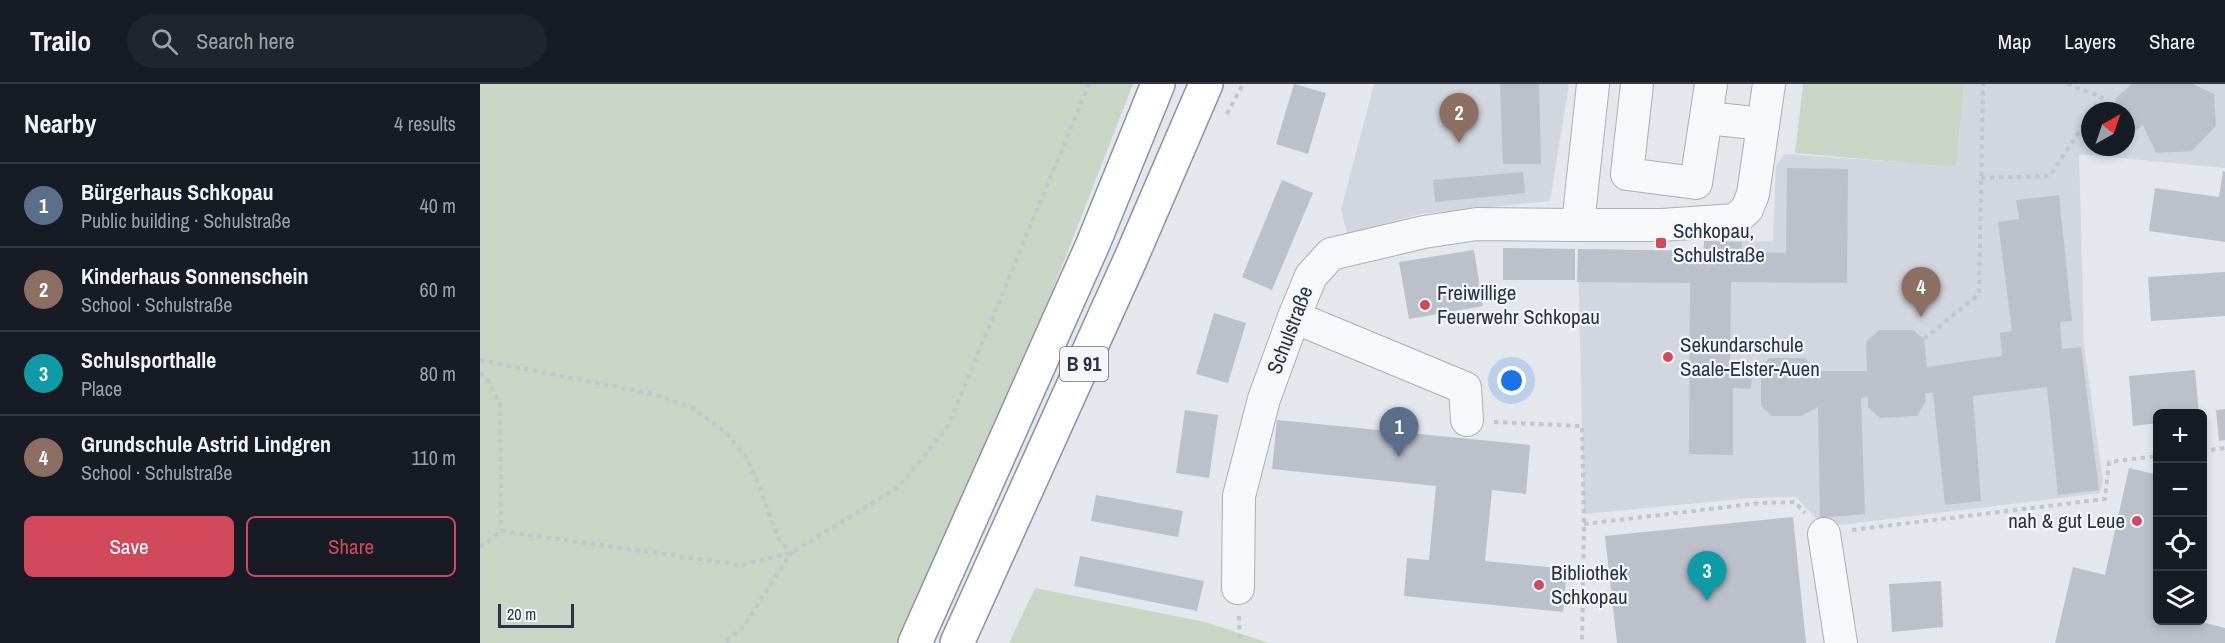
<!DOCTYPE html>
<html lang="en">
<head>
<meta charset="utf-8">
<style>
  body { margin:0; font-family:"Archivo Narrow",sans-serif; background:#20242c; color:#f1f3f6 }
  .controls { position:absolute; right:18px; bottom:18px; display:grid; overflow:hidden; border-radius:9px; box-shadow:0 3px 9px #0003 }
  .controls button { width:54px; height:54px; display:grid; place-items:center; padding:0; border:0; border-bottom:2px solid #363941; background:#171b24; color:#f1f3f6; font:30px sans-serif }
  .compass { position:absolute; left:1601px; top:18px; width:54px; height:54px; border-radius:50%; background:#171b24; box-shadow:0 3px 9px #0003; rotate:40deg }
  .scale { position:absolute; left:18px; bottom:15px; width:76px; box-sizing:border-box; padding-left:6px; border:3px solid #2b3445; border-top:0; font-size:16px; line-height:21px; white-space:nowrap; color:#2b3445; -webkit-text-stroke:4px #f4f6f9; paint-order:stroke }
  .you { position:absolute; left:1032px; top:297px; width:21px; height:21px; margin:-15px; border:4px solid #fff; border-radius:50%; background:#1a73e8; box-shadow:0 0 0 9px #1a73e833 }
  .badge { display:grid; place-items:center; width:39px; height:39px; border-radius:50%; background:#d1495b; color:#fff; font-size:20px; font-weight:700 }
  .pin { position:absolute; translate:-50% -50px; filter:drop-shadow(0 2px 3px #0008) }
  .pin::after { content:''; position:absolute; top:32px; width:21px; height:18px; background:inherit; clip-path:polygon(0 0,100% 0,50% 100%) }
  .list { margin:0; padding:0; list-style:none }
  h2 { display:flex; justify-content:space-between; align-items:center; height:78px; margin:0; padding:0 24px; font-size:26px }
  h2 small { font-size:20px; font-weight:400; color:#9ea1a6 }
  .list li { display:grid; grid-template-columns:39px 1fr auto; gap:18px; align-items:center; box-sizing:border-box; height:84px; padding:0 24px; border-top:2px solid #363941 }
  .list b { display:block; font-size:22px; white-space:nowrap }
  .list p { margin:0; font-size:20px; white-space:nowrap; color:#9ea1a6 }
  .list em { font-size:20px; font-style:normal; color:#9ea1a6 }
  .actions { display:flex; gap:12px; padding:18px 24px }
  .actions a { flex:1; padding:14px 0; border:2px solid #d1495b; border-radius:9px; text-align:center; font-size:21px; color:#d1495b }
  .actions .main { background:#d1495b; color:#fff }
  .icon { flex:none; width:33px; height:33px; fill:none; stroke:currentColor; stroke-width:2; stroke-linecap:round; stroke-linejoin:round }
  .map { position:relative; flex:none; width:1745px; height:559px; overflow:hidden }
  header { display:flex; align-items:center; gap:36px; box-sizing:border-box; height:84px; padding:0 30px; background:#171b24; border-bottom:2px solid #363941 }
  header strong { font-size:28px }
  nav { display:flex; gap:33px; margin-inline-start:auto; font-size:21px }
  .search { width:420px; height:54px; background:#20242c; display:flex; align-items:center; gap:15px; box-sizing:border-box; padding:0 21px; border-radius:33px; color:#9ea1a6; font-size:22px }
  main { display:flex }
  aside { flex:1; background:#171b24 }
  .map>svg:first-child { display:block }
  .built { fill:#d2d6de; fill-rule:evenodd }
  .green { fill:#c9d6c5 }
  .building { fill:#bbc0ca }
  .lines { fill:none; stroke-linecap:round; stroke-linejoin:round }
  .minor-casing { stroke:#a9aeb7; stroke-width:34 }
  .highway-casing { stroke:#8b94a3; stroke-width:36 }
  .path { stroke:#c2c5cb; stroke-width:4; stroke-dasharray:4.5 4.5; stroke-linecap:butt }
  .minor { stroke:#f7f8fa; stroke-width:32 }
  .highway { stroke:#fff; stroke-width:33 }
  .poi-dot { fill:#d1495b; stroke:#f4f6f9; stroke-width:2 }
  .labels { text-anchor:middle; stroke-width:4.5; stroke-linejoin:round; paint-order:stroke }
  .shield { fill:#f4f6f9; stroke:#676e7b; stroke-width:1.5 }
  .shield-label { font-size:20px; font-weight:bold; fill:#2b3445 }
  .poi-label { font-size:21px; fill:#2b3445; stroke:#f4f6f9; text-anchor:start }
  .street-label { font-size:21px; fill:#2b3445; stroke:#f4f6f9 }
</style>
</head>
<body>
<header>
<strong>Trailo</strong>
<div class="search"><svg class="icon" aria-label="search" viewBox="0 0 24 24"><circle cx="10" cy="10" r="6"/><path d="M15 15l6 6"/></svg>Search here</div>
<nav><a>Map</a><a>Layers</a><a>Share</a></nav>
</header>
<main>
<aside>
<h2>Nearby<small>4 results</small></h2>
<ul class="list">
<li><span class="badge" style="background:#5c6f8a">1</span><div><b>Bürgerhaus Schkopau</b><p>Public building · Schulstraße</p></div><em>40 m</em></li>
<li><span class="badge" style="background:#8d6e63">2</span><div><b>Kinderhaus Sonnenschein</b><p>School · Schulstraße</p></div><em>60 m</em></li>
<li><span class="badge" style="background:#0f9aa8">3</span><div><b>Schulsporthalle</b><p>Place</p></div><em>80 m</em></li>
<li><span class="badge" style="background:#8d6e63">4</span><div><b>Grundschule Astrid Lindgren</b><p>School · Schulstraße</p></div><em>110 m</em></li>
</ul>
<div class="actions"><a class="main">Save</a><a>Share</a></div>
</aside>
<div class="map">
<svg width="1745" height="559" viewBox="0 0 1745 559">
  <rect width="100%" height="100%" fill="#e4e7ec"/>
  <g class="built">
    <path d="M894,0H1089L1070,117L940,130L867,150L861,126Z"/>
    <path d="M1484,0H1745V84L1599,70L1604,261L1623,397L1620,409L1344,443L1316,413L1270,414L1104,430L1098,165L1223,167L1224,157H1293L1296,82L1305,70L1476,82ZM1610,27H1646V63H1610Z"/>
  </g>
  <g class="green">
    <path d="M0,0H653L579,190L531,308L418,559H0Z"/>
    <path d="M1323,0H1484L1476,83L1315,69Z"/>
    <path d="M555,504L725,538L789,559H529Z"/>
  </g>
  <g class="building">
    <path d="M814,0L846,9L828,70L796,60Z"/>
    <path d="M1020,0H1059L1061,80H1023Z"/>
    <path d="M1652,0H1713L1734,10L1736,42L1712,67L1676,69L1663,41L1647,53L1646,27H1639L1635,15Z"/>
    <path d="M1307,84L1368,85L1367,199L1251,198L1250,288H1272L1271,305L1253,304V371L1209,370L1210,199L1097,198L1098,165L1224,167V157L1262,158V168L1306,169Z"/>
    <path d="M1743,87L1745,88V158L1669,147L1675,104L1739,113Z"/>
    <path d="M1043,88L1045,109L955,118L953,96Z"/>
    <path d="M802,96L833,109L792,206L762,193Z"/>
    <path d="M1579,111L1592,237L1580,238L1582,265L1601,263L1619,406L1578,411L1567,303L1493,312L1501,417L1465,421L1453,309H1445L1446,317L1437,332L1400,334L1388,323V313L1381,314L1385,430L1340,434L1338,323L1321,332H1292L1281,322V285L1289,274H1325L1336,287H1387L1386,258L1399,246H1433L1444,255L1447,283L1522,272L1520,249L1532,247L1518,138L1539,135L1536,116Z"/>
    <path d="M1023,164L1095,165V196H1023Z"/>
    <path d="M994,166L1003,222L929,235L919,178Z"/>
    <path d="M1745,188V232L1671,237L1668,193Z"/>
    <path d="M734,229L766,239L748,299L716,290Z"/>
    <path d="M1715,286L1719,330H1678V339L1653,342L1649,292Z"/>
    <path d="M1745,325V356L1739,357L1736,326Z"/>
    <path d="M705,326L738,331L729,394L696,389Z"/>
    <path d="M797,336L1050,361L1046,410L1012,406L1005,477L1087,485L1083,528L924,512L927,474L949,476L956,402L792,385Z"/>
    <path d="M1649,384L1678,391V536H1714L1745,544V559H1575L1593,483L1625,491Z"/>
    <path d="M616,411L703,427L698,453L611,437Z"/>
    <path d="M1313,433L1326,559H1137L1125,452Z"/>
    <path d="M600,472L724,497L717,527L594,502Z"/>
    <path d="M1461,497L1463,543L1412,548L1409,500Z"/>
  </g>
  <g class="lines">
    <g class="minor-casing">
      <g id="minor">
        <path d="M1113,0L1098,141H1182L1255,136L1267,125L1273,110L1289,0"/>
        <path d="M1157,0L1147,90L1216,99L1231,0"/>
        <path d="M1227,34L1283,40"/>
        <path d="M814,233L985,304L987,336"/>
        <path d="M1344,450L1361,559"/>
        <path d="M758,504L759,412L784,315L814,233L831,192L851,170L944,148L997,140L1098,141"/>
      </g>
    </g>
    <g class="highway-casing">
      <g id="highway">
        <path d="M435,559L613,160L678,0"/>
        <path d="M477,559L651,174L726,0"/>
      </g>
    </g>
    <g class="path">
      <path d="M1587,0L1622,13L1612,27"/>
      <path d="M747,30L763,0"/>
      <path d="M1501,94L1570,92L1610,31"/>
      <path d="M1444,255L1499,210L1503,0"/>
      <path d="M0,276L173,310L211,323L244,347L266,373L280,404L298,454L311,469L264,542L244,559"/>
      <path d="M0,289L7,295L20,321L21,447"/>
      <path d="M1014,338L1102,342L1104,440L1102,559"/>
      <path d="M1722,367L1745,364"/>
      <path d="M1104,440L1280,419L1315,418L1325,429"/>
      <path d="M1372,446L1625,415L1629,378L1678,372"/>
      <path d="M0,463L21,447L261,481L311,469L419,403L468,342L609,0"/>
      <path d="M759,532L760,559"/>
    </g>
    <use href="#minor" class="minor"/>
    <use href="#highway" class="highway"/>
  </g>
  <g class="poi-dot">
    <rect x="1175" y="153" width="12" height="12" rx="3"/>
    <circle cx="945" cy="221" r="6"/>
    <circle cx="1188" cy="273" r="6"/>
    <circle cx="1657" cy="437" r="6"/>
    <circle cx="1059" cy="501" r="6"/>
  </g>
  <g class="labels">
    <rect class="shield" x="580" y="263" width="48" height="34" rx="4.5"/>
    <g class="shield-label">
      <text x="604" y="287">B 91</text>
    </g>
    <g class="poi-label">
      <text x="1193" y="154">Schkopau,<tspan x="1193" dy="24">Schulstraße</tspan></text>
      <text x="957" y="216">Freiwillige<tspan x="957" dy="24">Feuerwehr Schkopau</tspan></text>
      <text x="1200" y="268">Sekundarschule<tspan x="1200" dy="24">Saale-Elster-Auen</tspan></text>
      <text x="1645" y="444" text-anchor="end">nah &amp; gut Leue</text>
      <text x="1071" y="496">Bibliothek<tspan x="1071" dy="24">Schkopau</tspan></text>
    </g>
    <g class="street-label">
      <text transform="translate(810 246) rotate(-69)" y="7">Schulstraße</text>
    </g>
  </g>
</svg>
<div class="controls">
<button>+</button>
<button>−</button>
<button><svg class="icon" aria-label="locate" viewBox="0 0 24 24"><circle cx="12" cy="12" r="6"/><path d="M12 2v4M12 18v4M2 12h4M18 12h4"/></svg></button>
<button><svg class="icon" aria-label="layers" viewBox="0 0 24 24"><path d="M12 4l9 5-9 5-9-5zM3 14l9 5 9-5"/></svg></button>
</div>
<svg class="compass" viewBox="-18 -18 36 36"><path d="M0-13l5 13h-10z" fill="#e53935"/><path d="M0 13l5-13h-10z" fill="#9ea1a6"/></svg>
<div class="scale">20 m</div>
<div class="you"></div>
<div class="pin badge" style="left:919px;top:373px;background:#5c6f8a">1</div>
<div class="pin badge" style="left:979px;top:59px;background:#8d6e63">2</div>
<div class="pin badge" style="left:1227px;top:517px;background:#0f9aa8">3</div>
<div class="pin badge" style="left:1441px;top:233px;background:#8d6e63">4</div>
</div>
</main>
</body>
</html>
